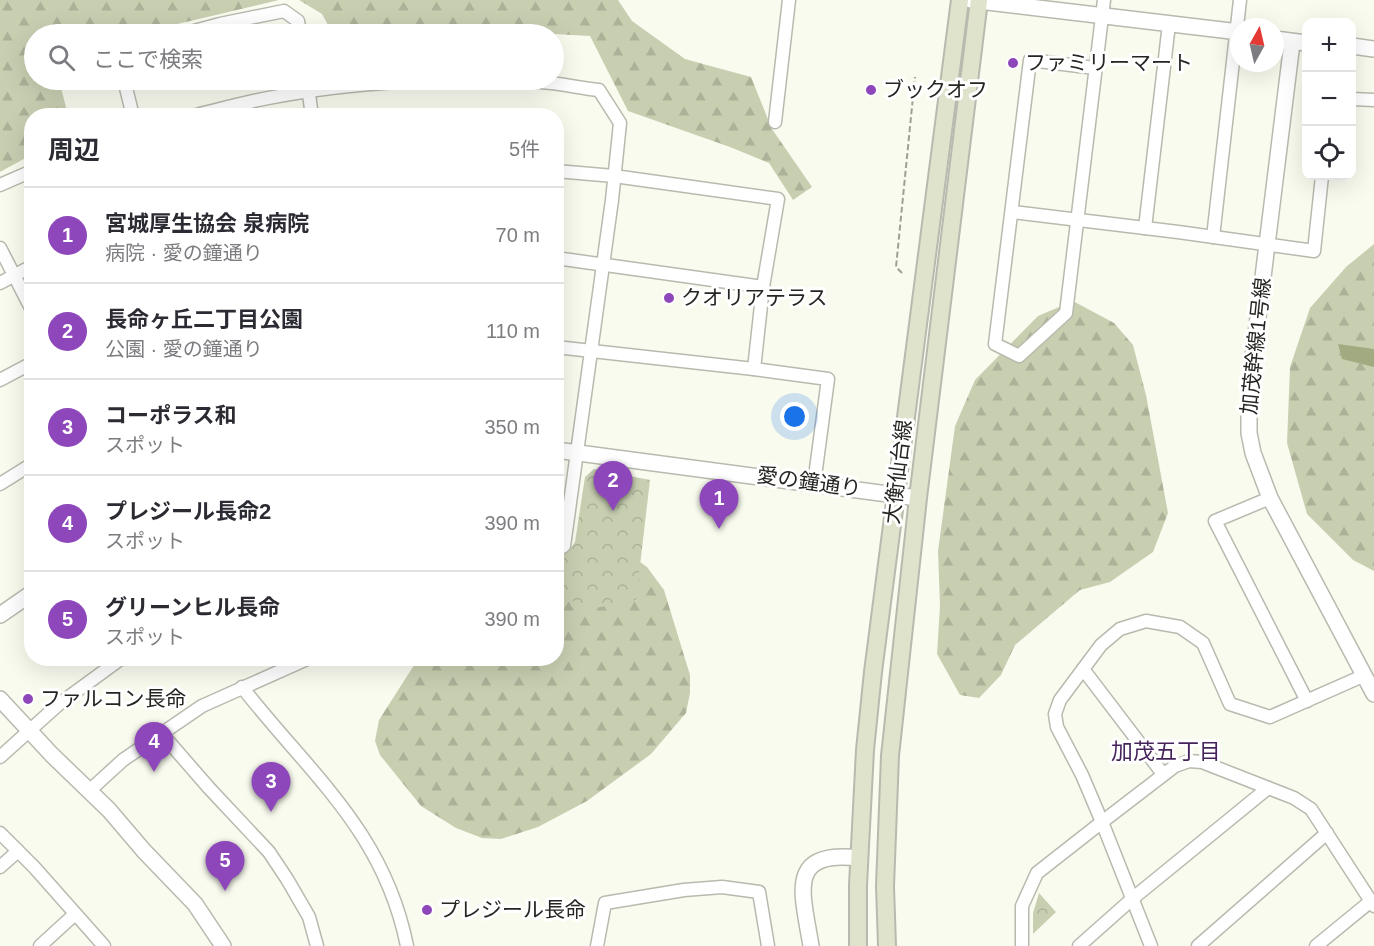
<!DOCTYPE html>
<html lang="ja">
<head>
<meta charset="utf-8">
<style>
  body { margin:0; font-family:Helvetica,"Noto Sans JP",sans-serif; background:#f7f7f7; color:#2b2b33 }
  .controls { position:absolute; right:18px; top:18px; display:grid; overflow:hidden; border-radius:12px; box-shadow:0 6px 24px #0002 }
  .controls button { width:54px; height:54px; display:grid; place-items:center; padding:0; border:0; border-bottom:2px solid #e1e1e2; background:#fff; color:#2b2b33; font:30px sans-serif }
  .compass { position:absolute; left:1230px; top:18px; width:54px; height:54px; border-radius:50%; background:#fff; box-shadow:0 6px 24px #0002; rotate:8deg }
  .you { position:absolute; left:795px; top:417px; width:21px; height:21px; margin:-15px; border:4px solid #fff; border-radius:50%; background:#1a73e8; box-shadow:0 0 0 9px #1a73e833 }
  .badge { display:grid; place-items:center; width:39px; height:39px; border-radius:50%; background:#8e47bb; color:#fff; font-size:20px; font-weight:700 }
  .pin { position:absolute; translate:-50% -50px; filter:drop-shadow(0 2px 3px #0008) }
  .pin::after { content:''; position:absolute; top:32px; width:21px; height:18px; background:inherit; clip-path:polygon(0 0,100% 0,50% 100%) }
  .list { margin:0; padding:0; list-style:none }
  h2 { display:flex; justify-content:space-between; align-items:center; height:78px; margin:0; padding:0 24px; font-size:26px }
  h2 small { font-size:20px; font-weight:400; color:#7c7c81 }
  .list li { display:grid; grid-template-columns:39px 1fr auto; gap:18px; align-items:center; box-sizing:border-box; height:96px; padding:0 24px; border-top:2px solid #e1e1e2 }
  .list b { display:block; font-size:22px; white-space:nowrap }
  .list p { margin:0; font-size:20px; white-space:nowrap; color:#7c7c81 }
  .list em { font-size:20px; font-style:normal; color:#7c7c81 }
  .icon { flex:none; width:33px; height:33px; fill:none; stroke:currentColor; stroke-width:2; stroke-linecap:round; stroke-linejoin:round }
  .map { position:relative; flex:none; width:1374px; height:946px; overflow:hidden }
  .search { position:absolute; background:#fff; box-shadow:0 6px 24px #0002; left:24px; top:24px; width:540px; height:66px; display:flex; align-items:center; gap:15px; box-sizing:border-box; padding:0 21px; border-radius:33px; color:#7c7c81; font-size:22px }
  .panel { position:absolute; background:#fff; box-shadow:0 6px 24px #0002; left:24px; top:108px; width:540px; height:558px; border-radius:24px }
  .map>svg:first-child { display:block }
  .forest { fill:url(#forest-firs) }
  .park { fill:url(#park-crowns) }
  .water { fill:#a2aa82 }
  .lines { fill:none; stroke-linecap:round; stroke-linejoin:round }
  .minor-casing { stroke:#b8baaf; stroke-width:15 }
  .tertiary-casing { stroke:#b8baaf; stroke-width:18 }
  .secondary-casing { stroke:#b8baaf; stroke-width:20 }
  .path { stroke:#9ea097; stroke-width:2; stroke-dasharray:6 3; stroke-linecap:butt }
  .minor { stroke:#fff; stroke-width:12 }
  .tertiary { stroke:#fff; stroke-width:15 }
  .secondary { stroke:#dfe3cc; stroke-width:16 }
  .poi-dot { fill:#8e47bb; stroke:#fff; stroke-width:2 }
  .labels { text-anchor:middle; stroke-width:6; stroke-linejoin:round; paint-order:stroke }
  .poi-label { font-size:21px; fill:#252622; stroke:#fff; text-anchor:start }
  .street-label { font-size:21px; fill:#252622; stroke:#fff }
  .neighbourhood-label { font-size:22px; fill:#45245b; stroke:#fff }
</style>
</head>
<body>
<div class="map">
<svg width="1374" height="946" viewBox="0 0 1374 946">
  <defs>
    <pattern id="forest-firs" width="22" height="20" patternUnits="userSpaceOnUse" patternTransform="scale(1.5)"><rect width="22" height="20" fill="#c8cfb1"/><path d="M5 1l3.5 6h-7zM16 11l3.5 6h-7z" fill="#acb298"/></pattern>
    <pattern id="park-crowns" width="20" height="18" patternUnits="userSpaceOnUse" patternTransform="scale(1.5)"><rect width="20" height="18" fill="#c8cfb1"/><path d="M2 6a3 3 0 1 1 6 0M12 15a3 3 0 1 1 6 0" fill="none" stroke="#acb298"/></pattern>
  </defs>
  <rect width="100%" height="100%" fill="#f9fbef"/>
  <g class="forest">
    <path d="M0,0H279L135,34H34V80H59L68,115L32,116L31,155L0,172Z"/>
    <path d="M299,0H618L632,21L685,59L751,77L772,129L812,187L793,200L769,163L730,147L628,111L590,36L446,28L444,34H333L322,14Z"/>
    <path d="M1374,244V571L1353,560L1307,514L1287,443L1290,367L1310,308L1346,267Z"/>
    <path d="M1073,301L1114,323L1133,345L1146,395L1168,513L1153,552L1110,582L1080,590L1015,645L1001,675L979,698L960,695L937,654L940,606L938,551L955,426L975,380L1038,316Z"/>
    <path d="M591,551L636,559L647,567L664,590L690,675V693L686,713L651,754L587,801L538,827L501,839L482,838L456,828L421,806L380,755L375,741L379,720L418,659L556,658L557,552Z"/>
  </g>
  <g class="park">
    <path d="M594,469L650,480L636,600L585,610L580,602L557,600V559L563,560L575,542L585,477Z"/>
    <path d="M1039,893L1056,912L1033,934V913Z"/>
  </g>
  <path class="water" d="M1338,344L1374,349V367L1342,359Z"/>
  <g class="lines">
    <g class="minor-casing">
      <g id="minor">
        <path d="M183,34L220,24L284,11L298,21L300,34"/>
        <path d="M1095,68L1030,60L995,344L1019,356L1066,313L1104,0"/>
        <path d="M124,80L133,116"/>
        <path d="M307,80L312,116"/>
        <path d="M1352,99L1374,100"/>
        <path d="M192,116C217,110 242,103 268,98C356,81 450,77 540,82C560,83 579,88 599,90L620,123L612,200L564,546L556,551"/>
        <path d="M775,122L789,0"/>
        <path d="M556,171L614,176L778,199L763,287L754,369"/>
        <path d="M0,185L32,171"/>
        <path d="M1013,212L1178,232L1314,251L1322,176"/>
        <path d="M1145,228L1169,24"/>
        <path d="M1213,237L1240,0"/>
        <path d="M0,248L32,310"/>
        <path d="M556,258L763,287"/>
        <path d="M0,283L32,266"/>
        <path d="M556,347L754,369L828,379L814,484"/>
        <path d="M0,380L32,363"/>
        <path d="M0,484L32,464"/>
        <path d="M1270,498L1215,521L1307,701"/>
        <path d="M1083,669L1163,774"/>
        <path d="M242,687C310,774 384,831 407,946"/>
        <path d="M162,734L209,788L269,852L287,879L309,917L317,946"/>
        <path d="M0,757L59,704L122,658"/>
        <path d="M89,791L123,760L202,706L305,660L304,658"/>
        <path d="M0,833L34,867L104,946"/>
        <path d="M0,867L18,851"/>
        <path d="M40,946L75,914"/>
        <path d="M597,946L605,903L684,890L722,887L759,892L768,946"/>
        <path d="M1022,946V906L1037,873L1102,822L1082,775L1057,727L1055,714L1060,700L1101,645L1120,629L1146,621L1180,627L1203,643L1230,704L1270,717L1365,675"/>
        <path d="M1079,946L1132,899L1268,788"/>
        <path d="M1151,946L1102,822L1175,766L1189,761L1202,762L1294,798L1311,809L1374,906"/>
        <path d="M1198,946L1327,833"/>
        <path d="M1316,946L1371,901"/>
      </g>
    </g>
    <g class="tertiary-casing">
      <g id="tertiary">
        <path d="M971,0L1239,32"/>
        <path d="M1275,39L1306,43"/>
        <path d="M1292,43L1249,390V433L1253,453L1270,498L1374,694"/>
        <path d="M1352,46L1374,49"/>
        <path d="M556,450L918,498"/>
        <path d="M0,615L32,593"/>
        <path d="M0,699L52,755L109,810L144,851L195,904L223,946"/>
        <path d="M811,946C803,895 785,849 859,858"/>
      </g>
    </g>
    <g class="secondary-casing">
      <g id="secondary">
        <path d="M858,946V885L865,750L873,672L960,0"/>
        <path d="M887,946L885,886L890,756L918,498L979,0"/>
      </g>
    </g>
    <path class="path" d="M902,273L896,267L915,77"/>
    <use href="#minor" class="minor"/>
    <use href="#tertiary" class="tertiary"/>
    <use href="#secondary" class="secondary"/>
  </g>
  <g class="poi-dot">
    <circle cx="1013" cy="63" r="6"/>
    <circle cx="871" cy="90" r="6"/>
    <circle cx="669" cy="298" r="6"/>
    <circle cx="28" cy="699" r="6"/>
    <circle cx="427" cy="910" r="6"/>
  </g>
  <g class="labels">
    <g class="poi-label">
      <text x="1025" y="70">ファミリーマート</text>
      <text x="883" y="97">ブックオフ</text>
      <text x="681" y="305">クオリアテラス</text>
      <text x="40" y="706">ファルコン長命</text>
      <text x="439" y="917">プレジール長命</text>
    </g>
    <g class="street-label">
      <text transform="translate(1256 346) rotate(-84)" y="7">加茂幹線1号線</text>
      <text transform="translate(898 472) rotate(-83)" y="7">大衡仙台線</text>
      <text transform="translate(809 482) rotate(8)" y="7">愛の鐘通り</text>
    </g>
    <g class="neighbourhood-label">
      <text x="1166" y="759">加茂五丁目</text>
    </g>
  </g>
</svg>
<div class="controls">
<button>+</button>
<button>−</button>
<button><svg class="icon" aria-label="locate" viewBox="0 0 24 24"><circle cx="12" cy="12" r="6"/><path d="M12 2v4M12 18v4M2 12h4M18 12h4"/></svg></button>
</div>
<svg class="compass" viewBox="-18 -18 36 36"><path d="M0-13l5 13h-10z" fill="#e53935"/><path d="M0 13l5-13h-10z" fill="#7c7c81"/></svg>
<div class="you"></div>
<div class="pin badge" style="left:719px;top:529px">1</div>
<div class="pin badge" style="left:613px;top:511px">2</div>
<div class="pin badge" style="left:271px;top:812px">3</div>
<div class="pin badge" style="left:154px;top:772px">4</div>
<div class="pin badge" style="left:225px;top:891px">5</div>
<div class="search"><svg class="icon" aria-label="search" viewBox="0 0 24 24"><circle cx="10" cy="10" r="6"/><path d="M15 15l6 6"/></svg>ここで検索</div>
<section class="panel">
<h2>周辺<small>5件</small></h2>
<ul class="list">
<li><span class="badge">1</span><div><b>宮城厚生協会 泉病院</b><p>病院 · 愛の鐘通り</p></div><em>70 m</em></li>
<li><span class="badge">2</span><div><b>長命ヶ丘二丁目公園</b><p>公園 · 愛の鐘通り</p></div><em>110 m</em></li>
<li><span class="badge">3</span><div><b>コーポラス和</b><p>スポット</p></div><em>350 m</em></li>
<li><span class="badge">4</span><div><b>プレジール長命2</b><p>スポット</p></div><em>390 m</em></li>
<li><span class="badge">5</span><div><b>グリーンヒル長命</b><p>スポット</p></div><em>390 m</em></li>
</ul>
</section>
</div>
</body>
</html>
